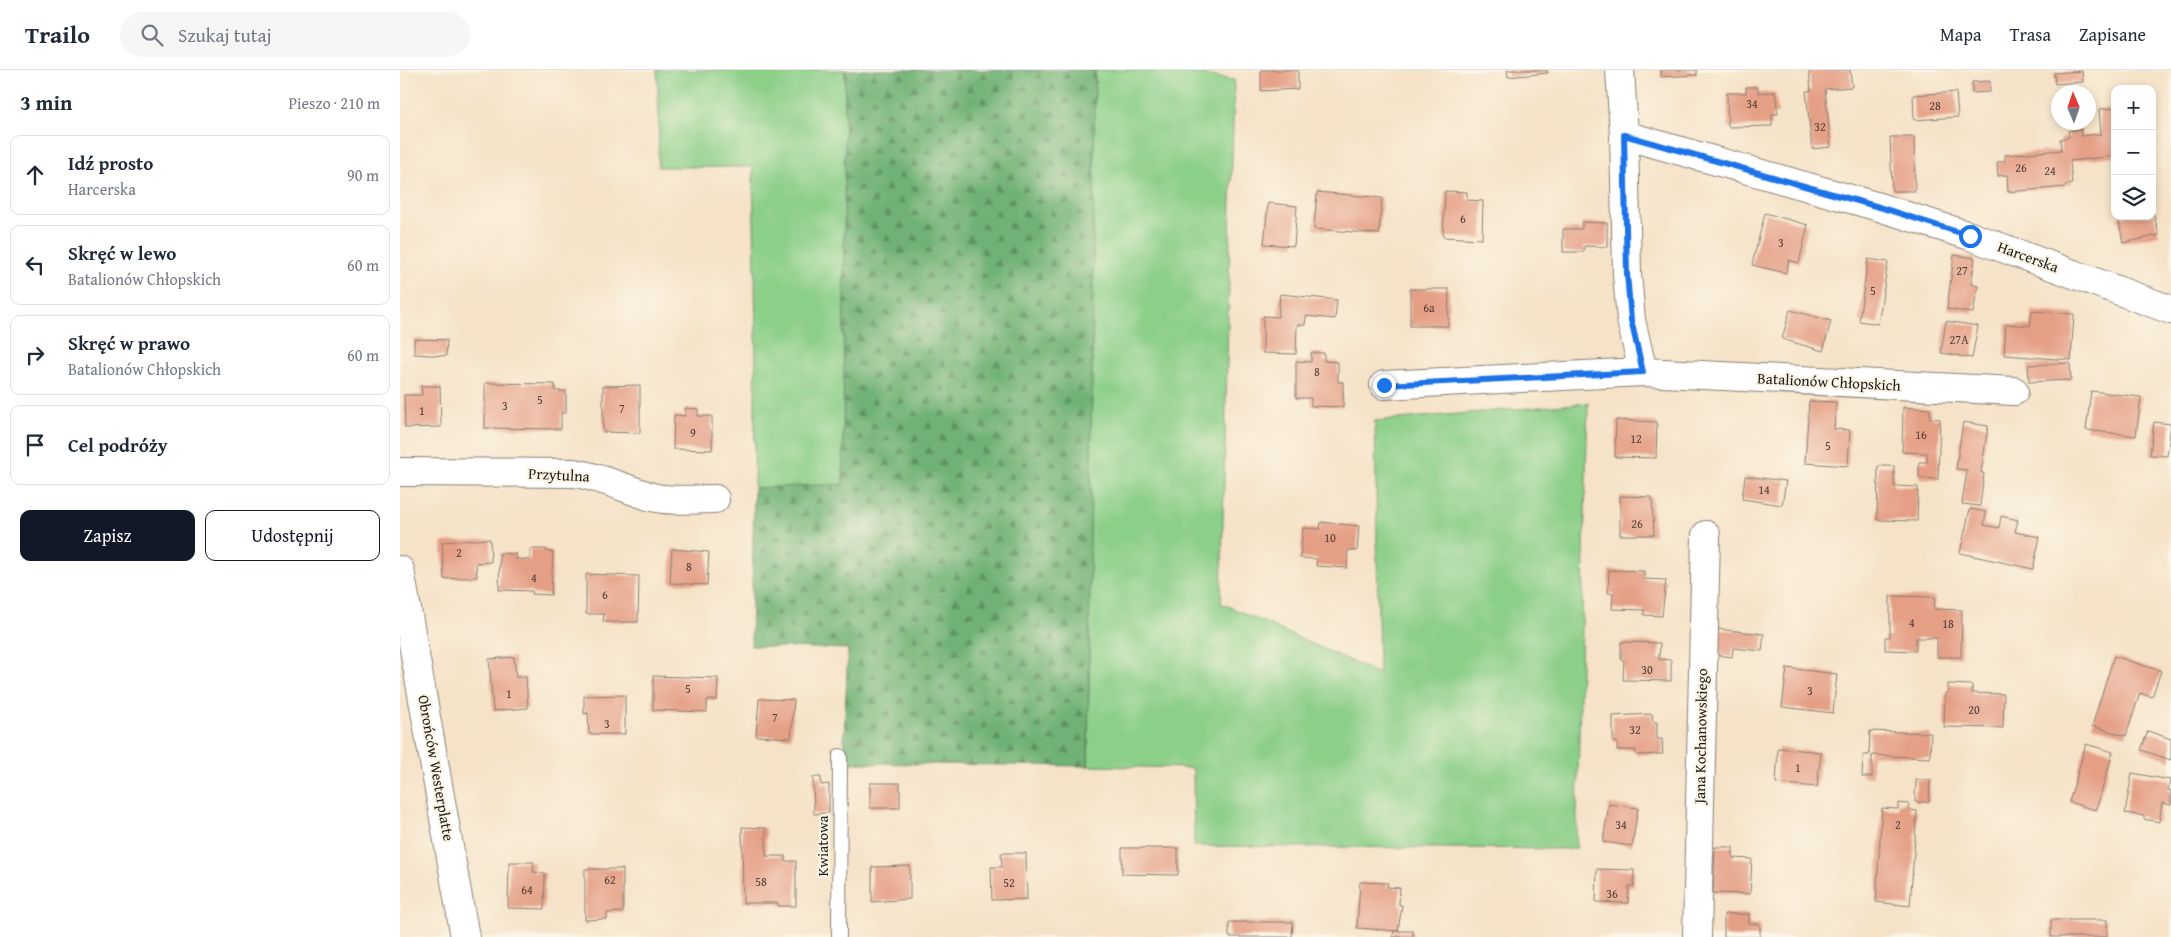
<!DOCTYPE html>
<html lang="pl">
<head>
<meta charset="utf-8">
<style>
  body { margin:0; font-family:"Gentium Book Plus",serif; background:#f6f6f7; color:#1f2937 }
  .controls { position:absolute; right:15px; top:15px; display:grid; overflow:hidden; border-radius:10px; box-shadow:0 2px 8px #0003 }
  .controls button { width:45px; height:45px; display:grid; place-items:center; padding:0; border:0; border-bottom:1px solid #e0e1e3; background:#fff; color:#1f2937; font:25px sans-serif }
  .compass { position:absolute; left:1651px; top:15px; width:45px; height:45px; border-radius:50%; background:#fff; box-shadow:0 2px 8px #0003; rotate:358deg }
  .stop { position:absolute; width:15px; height:15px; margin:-11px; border:4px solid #1a73e8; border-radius:50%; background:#fff }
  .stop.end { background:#1a73e8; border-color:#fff; box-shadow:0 1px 5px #0008 }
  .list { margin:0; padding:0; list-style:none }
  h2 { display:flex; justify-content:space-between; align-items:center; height:65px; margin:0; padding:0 20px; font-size:21px }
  h2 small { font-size:16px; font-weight:400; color:#747a83 }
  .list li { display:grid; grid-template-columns:32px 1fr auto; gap:15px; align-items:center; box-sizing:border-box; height:80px; margin:0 10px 10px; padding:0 10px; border:1px solid #e0e1e3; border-radius:10px }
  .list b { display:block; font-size:19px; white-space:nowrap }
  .list p { margin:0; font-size:16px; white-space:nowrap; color:#747a83 }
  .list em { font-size:16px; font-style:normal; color:#747a83 }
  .actions { display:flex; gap:10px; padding:15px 20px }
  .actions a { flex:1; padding:11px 0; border:1px solid #111827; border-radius:10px; text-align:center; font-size:18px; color:#111827 }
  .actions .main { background:#111827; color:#fff }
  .icon { flex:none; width:28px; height:28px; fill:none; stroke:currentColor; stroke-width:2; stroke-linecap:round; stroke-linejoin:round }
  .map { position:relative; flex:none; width:1771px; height:867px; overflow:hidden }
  header { display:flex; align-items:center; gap:30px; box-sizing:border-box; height:70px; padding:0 25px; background:#fff; border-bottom:1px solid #e0e1e3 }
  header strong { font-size:24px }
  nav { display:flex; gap:28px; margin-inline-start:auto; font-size:18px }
  .search { width:350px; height:45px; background:#f6f6f7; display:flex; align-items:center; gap:12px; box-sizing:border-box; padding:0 18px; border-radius:28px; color:#747a83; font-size:19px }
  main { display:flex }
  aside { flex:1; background:#fff }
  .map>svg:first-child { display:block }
  .green { fill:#8bcf88; stroke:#547652 }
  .forest { fill:url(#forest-firs); stroke:#466748 }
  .building { fill:#e59f85 }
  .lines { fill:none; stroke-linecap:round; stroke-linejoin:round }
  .lane-casing { stroke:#887f72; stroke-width:16 }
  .street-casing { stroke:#887f72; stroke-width:30 }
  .lane { stroke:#fff; stroke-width:14 }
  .street { stroke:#fff; stroke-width:28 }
  .route { stroke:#1a73e8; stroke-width:6 }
  .labels { text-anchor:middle; stroke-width:4.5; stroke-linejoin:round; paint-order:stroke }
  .number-label { font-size:12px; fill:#4e3d36 }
  .street-label { font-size:15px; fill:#1c1c1c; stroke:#fcf5e5 }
</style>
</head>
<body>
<header>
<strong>Trailo</strong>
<div class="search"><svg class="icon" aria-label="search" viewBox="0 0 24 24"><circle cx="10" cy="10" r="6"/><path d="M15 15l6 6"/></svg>Szukaj tutaj</div>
<nav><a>Mapa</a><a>Trasa</a><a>Zapisane</a></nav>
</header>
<main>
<aside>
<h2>3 min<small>Pieszo · 210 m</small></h2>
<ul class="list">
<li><svg class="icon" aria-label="ahead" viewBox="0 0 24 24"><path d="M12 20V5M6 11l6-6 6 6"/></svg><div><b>Idź prosto</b><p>Harcerska</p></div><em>90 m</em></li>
<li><svg class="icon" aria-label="left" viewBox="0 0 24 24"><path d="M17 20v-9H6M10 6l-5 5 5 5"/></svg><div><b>Skręć w lewo</b><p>Batalionów Chłopskich</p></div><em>60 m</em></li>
<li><svg class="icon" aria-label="right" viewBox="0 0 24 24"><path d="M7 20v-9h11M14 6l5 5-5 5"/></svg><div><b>Skręć w prawo</b><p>Batalionów Chłopskich</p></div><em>60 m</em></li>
<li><svg class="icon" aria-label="arrive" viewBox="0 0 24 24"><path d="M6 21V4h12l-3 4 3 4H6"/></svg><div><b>Cel podróży</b></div></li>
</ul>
<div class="actions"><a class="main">Zapisz</a><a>Udostępnij</a></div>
</aside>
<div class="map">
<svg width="1771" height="867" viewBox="0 0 1771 867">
  <defs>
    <pattern id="forest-firs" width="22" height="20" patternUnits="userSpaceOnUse" patternTransform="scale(1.25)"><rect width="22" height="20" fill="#70b274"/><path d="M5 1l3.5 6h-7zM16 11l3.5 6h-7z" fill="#5b905e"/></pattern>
  </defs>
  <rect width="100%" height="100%" fill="#fcf5e5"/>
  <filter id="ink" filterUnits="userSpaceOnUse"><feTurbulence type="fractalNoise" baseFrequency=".02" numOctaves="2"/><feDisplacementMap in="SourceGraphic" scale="10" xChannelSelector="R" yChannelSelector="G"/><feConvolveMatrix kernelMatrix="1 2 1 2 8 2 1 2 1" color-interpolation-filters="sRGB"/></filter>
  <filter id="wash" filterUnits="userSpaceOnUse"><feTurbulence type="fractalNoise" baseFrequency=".0096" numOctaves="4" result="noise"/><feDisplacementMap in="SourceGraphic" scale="20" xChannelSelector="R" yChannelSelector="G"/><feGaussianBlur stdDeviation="1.12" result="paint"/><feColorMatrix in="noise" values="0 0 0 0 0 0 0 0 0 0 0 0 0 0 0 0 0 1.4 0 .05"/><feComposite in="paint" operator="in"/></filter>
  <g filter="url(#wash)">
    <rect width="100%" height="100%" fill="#f5e2c7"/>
    <g class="green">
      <path d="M257,0H445L443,415L354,418L356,265L353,97H258L259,44Z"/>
      <path d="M695,0H773L834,10L821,533L979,604L975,351L1188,333L1176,779L794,776L793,698L688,696Z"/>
    </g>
    <path class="forest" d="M445,0H695L688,696L443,693L448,579L351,576L354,418L443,414Z"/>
    <g id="blocks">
      <g class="building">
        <path d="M861,0H898V19L861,21Z"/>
        <path d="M1107,0H1147L1148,3L1108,7Z"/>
        <path d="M1261,0H1297V5L1261,7Z"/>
        <path d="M1418,0H1450L1452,17L1425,19L1431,77L1412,79L1406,21H1411L1409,1Z"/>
        <path d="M1682,1L1683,12L1655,14L1654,3Z"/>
        <path d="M1590,11V22L1572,23V12Z"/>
        <path d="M1346,17H1358V23L1375,22L1378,44H1372V56L1328,57L1327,23H1346Z"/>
        <path d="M1556,22L1558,47L1514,50L1513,25Z"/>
        <path d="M1715,38V86L1670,91L1672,114L1665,115V117L1608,122L1607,105L1598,106L1597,92L1605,91V85L1661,80L1660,69L1669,67L1668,61L1681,59V66L1701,64L1699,39Z"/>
        <path d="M1490,67H1514L1515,121H1492Z"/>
        <path d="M1045,121L1067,122V130L1083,131L1082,169L1043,167Z"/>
        <path d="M917,122L982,128L979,164L914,159Z"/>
        <path d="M868,133L897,136L894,176L864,174Z"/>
        <path d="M1752,138L1759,165L1723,173L1718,146H1752Z"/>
        <path d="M1365,143L1408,155L1399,193L1389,190L1386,203L1352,195Z"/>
        <path d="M1182,152L1207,153V177L1184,176V182H1163V159H1182Z"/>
        <path d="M1554,185L1575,188L1571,214L1578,216L1573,243L1547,239Z"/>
        <path d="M1468,189L1488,192L1478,254L1459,251Z"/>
        <path d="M1010,219H1049L1048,256H1010Z"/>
        <path d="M880,224L937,230L935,249L906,246L905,255H897L896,284L863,283V246L878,247Z"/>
        <path d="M1390,240L1431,251L1423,281L1382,269Z"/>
        <path d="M1632,241L1674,244L1671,290L1604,285L1606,254L1630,256Z"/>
        <path d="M1546,251L1578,256L1572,288L1541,283Z"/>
        <path d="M14,269L47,270L46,286L14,284Z"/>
        <path d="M911,283H924V291L938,292V312H943V337L911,336V328H896V291L911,292Z"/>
        <path d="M1670,293L1671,310L1629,312L1628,295Z"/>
        <path d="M85,313L155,314V321H166V343H161V359L85,358Z"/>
        <path d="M240,315V363L203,362V316Z"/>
        <path d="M21,316H40L41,357L5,358L4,325H22Z"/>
        <path d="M1691,321L1741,327L1736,366L1686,360Z"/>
        <path d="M1409,331L1436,332L1434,359L1450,360L1448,396L1405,393Z"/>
        <path d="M1503,337L1530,339V348L1540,349L1538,409L1519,408V392H1527V383L1502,382Z"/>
        <path d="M285,338L298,339V346H312V380L273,379L274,345L285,346Z"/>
        <path d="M1216,350L1257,352L1256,388L1215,387Z"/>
        <path d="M1563,352L1588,356L1581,403H1584L1580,436L1562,434L1567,400L1556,399Z"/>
        <path d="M1754,352L1771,354L1767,386L1750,385Z"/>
        <path d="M1478,396H1494V416L1518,417L1517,451L1477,450Z"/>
        <path d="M1345,406L1386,411L1382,435L1342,429Z"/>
        <path d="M1220,426L1252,427L1254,465H1220Z"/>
        <path d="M1570,439L1586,442L1584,455L1599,458L1601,446L1618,450L1615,462L1640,467L1633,499L1560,483Z"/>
        <path d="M921,452L959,456L957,481L948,480L947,498L916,496L917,489L900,488L903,458L920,459Z"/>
        <path d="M90,469L91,492L76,493L77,507L44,509L42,472Z"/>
        <path d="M130,479H146V481L153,482L151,525L132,524V521L99,520L100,483L116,484V489L130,490Z"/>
        <path d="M272,479L309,482L307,515L270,513Z"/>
        <path d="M1209,500L1244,501V509L1266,510L1262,546L1244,545V540L1212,539L1213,523H1208Z"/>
        <path d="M186,504L239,506L238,552H203L204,544H186Z"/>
        <path d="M1490,526L1535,527L1534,539L1562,540L1561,587H1537V568H1516V581L1485,580V567H1490Z"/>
        <path d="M1318,559L1364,564L1362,581L1333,578L1332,587L1316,585Z"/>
        <path d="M1221,572L1260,573L1259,589L1271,590V611L1223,610L1224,590H1221Z"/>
        <path d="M1714,586L1761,601L1752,627L1740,623L1726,666L1692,656Z"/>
        <path d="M114,587L116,607H126L128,638L93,641L89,589Z"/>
        <path d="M1387,598L1437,604L1433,643L1382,637Z"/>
        <path d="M253,606L318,608L317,630H307V642L253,640Z"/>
        <path d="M1548,614L1572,615V623L1604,624L1603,658L1544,657L1545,623H1548Z"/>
        <path d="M225,625V664H189L188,643L184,644V626Z"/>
        <path d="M359,629L394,630L391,668L356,666Z"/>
        <path d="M1252,644L1253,652H1257V669H1262L1263,684L1236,685V680H1217V672H1213V646Z"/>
        <path d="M1470,661L1531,663L1530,688L1472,685V707H1462L1463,685H1469Z"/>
        <path d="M1748,661L1771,669V690L1741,680Z"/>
        <path d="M1686,674L1713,682L1696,740L1669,732Z"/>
        <path d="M1378,678L1421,682L1417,717L1376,713Z"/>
        <path d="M1732,703L1770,710L1768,720L1771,721V735L1762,733L1759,752L1744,749V746L1725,743Z"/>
        <path d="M413,707H421V715L429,714V743L414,744Z"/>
        <path d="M1516,710H1530L1529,732H1515Z"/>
        <rect x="470" y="713" width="30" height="25"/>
        <path d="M1499,733L1509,734V740L1517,741L1510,836L1476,832L1482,738L1498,739Z"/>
        <path d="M1209,734L1238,738L1232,776L1203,772Z"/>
        <path d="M342,757L366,758V786H385V791H396V836H378V833H343Z"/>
        <path d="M1315,777H1333V788L1352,789L1350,824L1313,823Z"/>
        <path d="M722,778H778V805L722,804Z"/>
        <path d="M601,783H626L627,829L592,830L591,797H602Z"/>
        <path d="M109,792H134L133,802L145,803L144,839L108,838Z"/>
        <path d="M510,796V829L472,832V797Z"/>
        <path d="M185,799H223V842L207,843V849L185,850Z"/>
        <path d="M1197,799L1234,800V816H1229L1228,833L1196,832Z"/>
        <path d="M960,812L988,813L987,817L1000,818L999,835H1002L998,861L957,858Z"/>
        <path d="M1324,844H1349V854H1360V867H1324Z"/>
        <rect x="1651" y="850" width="56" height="17"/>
        <path d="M829,852H893L892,867H829Z"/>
        <path d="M994,861H1013V867H993Z"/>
      </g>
    </g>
  </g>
  <g filter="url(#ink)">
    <use href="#blocks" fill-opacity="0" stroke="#887f72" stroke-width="1"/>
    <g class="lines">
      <g class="lane-casing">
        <path id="lane" d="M439,867L440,686"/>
      </g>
      <g class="street-casing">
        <g id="street">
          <path d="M1220,0L1224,65L1227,204L1231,250L1243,302"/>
          <path d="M1224,65L1479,137L1570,166L1771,240"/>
          <path d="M984,315L1243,302L1614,321"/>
          <path d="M0,402L174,403C202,407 225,419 252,427C272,432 294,429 315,429"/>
          <path d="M0,500L65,867"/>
          <path d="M1297,867L1306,465"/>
        </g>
      </g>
      <use href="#lane" class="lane"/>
      <use href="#street" class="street"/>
    </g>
  </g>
  <g class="lines" filter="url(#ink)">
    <path class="route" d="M984,315L1243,302L1231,250L1227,204L1224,65L1479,137L1570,166"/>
  </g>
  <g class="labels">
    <g class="number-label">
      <text x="1352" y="38">34</text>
      <text x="1535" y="40">28</text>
      <text x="1420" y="61">32</text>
      <text x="1621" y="102">26</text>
      <text x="1650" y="105">24</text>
      <text x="1063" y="153">6</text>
      <text x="1381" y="177">3</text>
      <text x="1562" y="205">27</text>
      <text x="1473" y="225">5</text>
      <text x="1029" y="242">6a</text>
      <text x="1559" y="274">27A</text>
      <text x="917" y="306">8</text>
      <text x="140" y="334">5</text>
      <text x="105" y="340">3</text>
      <text x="222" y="343">7</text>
      <text x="22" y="345">1</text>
      <text x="293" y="367">9</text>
      <text x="1521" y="369">16</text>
      <text x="1236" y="373">12</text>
      <text x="1428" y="380">5</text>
      <text x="1364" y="424">14</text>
      <text x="1237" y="458">26</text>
      <text x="930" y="472">10</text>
      <text x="59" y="487">2</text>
      <text x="289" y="501">8</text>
      <text x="134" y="512">4</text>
      <text x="205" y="529">6</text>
      <text x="1512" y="557">4</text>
      <text x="1548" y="558">18</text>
      <text x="1247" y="604">30</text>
      <text x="288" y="623">5</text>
      <text x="1410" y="625">3</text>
      <text x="109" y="628">1</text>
      <text x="1574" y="644">20</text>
      <text x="375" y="652">7</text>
      <text x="207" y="658">3</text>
      <text x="1235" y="664">32</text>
      <text x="1398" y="702">1</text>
      <text x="1221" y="759">34</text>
      <text x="1498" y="759">2</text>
      <text x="210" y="814">62</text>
      <text x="361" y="816">58</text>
      <text x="609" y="817">52</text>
      <text x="127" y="824">64</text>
      <text x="1212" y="828">36</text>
    </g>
    <g class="street-label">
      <text transform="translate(1628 187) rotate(20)" y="5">Harcerska</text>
      <text transform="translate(1429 312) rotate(3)" y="5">Batalionów Chłopskich</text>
      <text transform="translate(159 405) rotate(3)" y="5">Przytulna</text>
      <text transform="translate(1301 666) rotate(-89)" y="5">Jana Kochanowskiego</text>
      <text transform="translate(36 698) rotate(80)" y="5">Obrońców Westerplatte</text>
      <text transform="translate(423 776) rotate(-90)" y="5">Kwiatowa</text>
    </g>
  </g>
</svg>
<div class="controls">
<button>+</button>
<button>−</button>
<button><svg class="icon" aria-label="layers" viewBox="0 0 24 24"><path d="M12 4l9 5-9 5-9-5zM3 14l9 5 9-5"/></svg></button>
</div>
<svg class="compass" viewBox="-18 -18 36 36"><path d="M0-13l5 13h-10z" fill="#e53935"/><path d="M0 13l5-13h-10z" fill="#747a83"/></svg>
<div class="stop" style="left:1570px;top:166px"></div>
<div class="stop end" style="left:984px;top:315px"></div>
</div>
</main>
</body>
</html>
